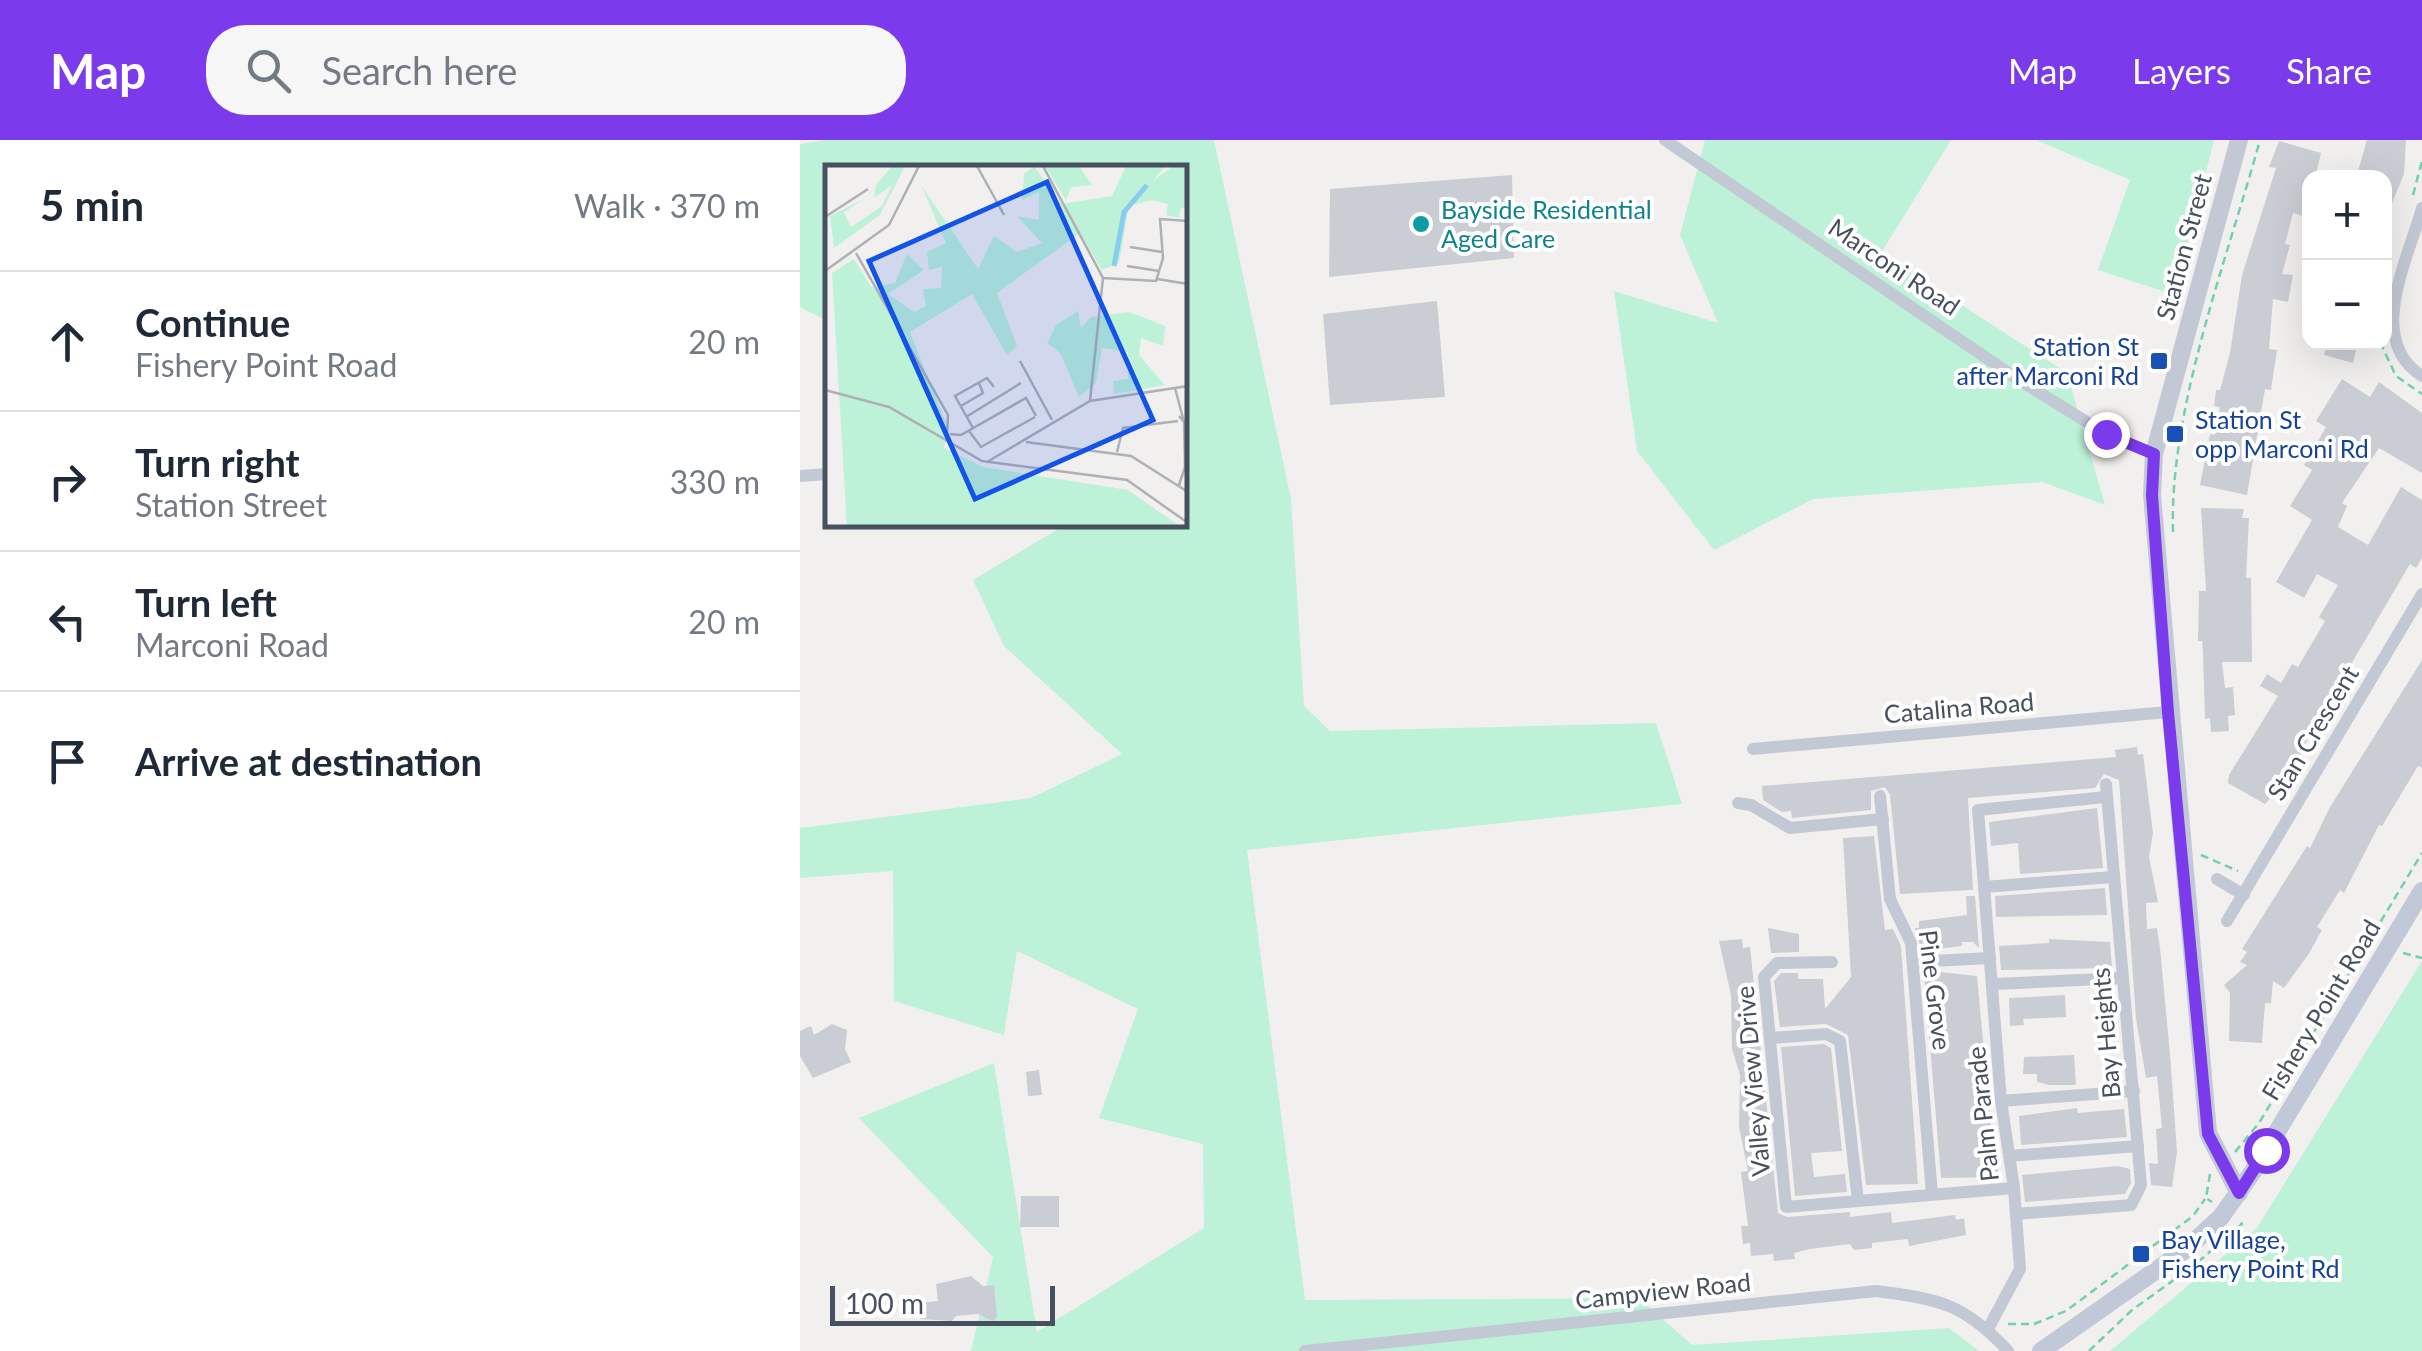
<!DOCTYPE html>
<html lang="en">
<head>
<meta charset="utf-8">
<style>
  body { margin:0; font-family:Lato,sans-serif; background:#f6f6f7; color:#1f2937 }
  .controls { position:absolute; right:30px; top:30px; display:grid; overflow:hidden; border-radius:20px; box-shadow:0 10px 40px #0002 }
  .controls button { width:90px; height:90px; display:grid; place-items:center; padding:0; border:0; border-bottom:2px solid #e0e1e3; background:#fff; color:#1f2937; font:50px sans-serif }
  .scale { position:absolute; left:30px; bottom:25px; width:225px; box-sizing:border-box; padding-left:10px; border:5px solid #47505e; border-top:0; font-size:28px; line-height:35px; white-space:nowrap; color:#47505e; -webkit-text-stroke:8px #fff; paint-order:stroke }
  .stop { position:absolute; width:30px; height:30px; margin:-22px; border:8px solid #7c3aed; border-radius:50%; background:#fff }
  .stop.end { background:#7c3aed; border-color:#fff; box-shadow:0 2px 10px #0008 }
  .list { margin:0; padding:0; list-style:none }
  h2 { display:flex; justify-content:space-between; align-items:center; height:130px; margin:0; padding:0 40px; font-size:42px }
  h2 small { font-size:32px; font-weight:400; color:#747a83 }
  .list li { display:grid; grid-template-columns:65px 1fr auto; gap:30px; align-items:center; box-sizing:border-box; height:140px; padding:0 40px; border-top:2px solid #e0e1e3 }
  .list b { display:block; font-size:38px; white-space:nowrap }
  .list p { margin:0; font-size:32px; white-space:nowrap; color:#747a83 }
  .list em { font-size:32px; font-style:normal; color:#747a83 }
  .icon { flex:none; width:55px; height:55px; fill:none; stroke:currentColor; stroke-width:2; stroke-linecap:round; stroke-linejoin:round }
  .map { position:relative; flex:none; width:1622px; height:1211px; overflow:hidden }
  header { display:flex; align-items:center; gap:60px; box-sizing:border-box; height:140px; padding:0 50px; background:#7c3aed; color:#fff }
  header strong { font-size:48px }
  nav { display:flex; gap:55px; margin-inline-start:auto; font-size:35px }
  .search { width:700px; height:90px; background:#f6f6f7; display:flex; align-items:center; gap:25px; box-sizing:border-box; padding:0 35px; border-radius:40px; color:#747a83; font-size:38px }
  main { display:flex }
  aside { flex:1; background:#fff }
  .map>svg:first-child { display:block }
  .green { fill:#bdf1d8 }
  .building { fill:#cbcdd5 }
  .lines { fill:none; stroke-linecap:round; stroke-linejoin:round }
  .path { stroke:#73d0af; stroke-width:2.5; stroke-dasharray:8 5; stroke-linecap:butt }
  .minor { stroke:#c2c9d5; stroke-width:12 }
  .tertiary { stroke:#c2c9d5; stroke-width:18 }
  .secondary { stroke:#c1c9d9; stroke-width:18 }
  .route { stroke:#7c3aed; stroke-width:12 }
  .culture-dot { fill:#0f9aa8; stroke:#fff; stroke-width:4 }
  .transit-dot { fill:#1a4fb4; stroke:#fff; stroke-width:4 }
  .labels { text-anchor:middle; stroke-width:8; stroke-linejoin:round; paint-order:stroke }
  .culture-label { font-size:25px; fill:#0d838f; stroke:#fff; text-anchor:start }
  .street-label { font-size:25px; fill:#47505e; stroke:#fff }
  .transit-label { font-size:25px; fill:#164399; stroke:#fff; text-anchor:start }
  .inset-river { fill:none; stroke:#88ccef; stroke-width:5 }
  .inset-road { fill:none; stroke:#aeb0b5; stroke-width:2.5 }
  .view { fill:#1353e8; fill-opacity:0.15; stroke:#1353e8; stroke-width:5 }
  .inset-edge { fill:none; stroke:#47505e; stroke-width:5 }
</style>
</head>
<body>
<header>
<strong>Map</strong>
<div class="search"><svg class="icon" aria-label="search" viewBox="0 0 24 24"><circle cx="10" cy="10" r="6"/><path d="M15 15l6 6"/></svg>Search here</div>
<nav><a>Map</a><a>Layers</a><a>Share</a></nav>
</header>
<main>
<aside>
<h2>5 min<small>Walk · 370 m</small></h2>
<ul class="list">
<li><svg class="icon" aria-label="ahead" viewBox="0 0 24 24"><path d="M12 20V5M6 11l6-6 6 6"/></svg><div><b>Continue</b><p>Fishery Point Road</p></div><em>20 m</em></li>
<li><svg class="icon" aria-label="right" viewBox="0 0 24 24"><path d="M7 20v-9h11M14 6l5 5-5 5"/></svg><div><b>Turn right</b><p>Station Street</p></div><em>330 m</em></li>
<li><svg class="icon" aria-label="left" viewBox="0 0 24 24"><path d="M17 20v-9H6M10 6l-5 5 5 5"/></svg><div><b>Turn left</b><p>Marconi Road</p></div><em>20 m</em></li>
<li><svg class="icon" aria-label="arrive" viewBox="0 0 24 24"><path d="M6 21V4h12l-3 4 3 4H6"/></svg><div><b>Arrive at destination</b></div></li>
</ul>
</aside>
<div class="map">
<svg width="1622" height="1211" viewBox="0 0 1622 1211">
  <rect width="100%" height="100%" fill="#f2f0ef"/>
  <g class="green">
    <path d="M27,0H414L491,359L504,566L530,591L856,583L882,664L447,710L505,1160L839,1158L892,1205L1149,1188L1179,1211H171L193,1117L59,978L194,923L237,1192L404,1088L403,1004L299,978L338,869L217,811L204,895L94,861L93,731L0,738V688L231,658L322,614L204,506L173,440L265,385H385V28H28L27,181L0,167V4Z"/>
    <path d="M905,0H1151L1081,113L1267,233L1305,365L1242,342L1013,359L914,410L837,311L814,151L918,183L880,95Z"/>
    <path d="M1236,0H1414L1375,155L1298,130L1330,40Z"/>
    <path d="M1622,821V1211H1310L1457,1088Z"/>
  </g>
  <g class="building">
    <path d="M1567,0H1606L1604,34L1588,73L1584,38H1556Z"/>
    <path d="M1479,1L1521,13L1515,38H1510V78L1493,73L1485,104L1490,105L1482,134L1493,135L1488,162L1473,159L1469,209L1477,210L1471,250L1465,249L1447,355L1400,345L1410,294L1415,295L1420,267L1414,266L1416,250H1420L1430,213L1442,135L1476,28L1469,27Z"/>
    <path d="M712,35L714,118L529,137L530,49Z"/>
    <path d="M637,161L645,257L530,265L523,174Z"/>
    <path d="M1527,202H1558L1553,223L1524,215Z"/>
    <path d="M1542,239L1570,257L1579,242L1622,273V333L1579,308L1542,363L1547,366L1538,387L1568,405L1601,347L1622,360V418L1616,428L1610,424L1514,587L1524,599L1521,603L1509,596L1493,633L1465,664L1428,643L1429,635L1478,556L1460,546L1467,534L1481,543L1492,524L1498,527L1525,481L1519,477L1538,445L1517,434L1504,458L1476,442L1512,380L1490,366L1512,330L1504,325L1526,287L1516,281Z"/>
    <path d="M1401,368L1444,369L1442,378H1449L1446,438H1451L1452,522H1422L1425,548L1433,547L1435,575L1428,576L1429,591L1411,592L1410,578L1405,579L1403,513L1402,501H1398L1399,451H1406Z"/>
    <path d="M1622,520V628L1618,626L1582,686L1579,685L1544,753L1540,750L1517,787L1522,790L1508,815L1484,848L1473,841L1471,863H1465L1462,903L1429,901L1430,853L1424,845L1447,825L1440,822L1447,812L1442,809L1507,706L1510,708L1530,667Z"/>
    <path d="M1337,607L1338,615L1343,614L1353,693L1349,717L1358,762L1346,763L1347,789L1357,788L1360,808L1370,914L1377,1012L1372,1047L1351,1045L1349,1023L1358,1024L1356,989L1362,988L1357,936L1346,938L1336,879L1319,640L1304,634L1295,648L1168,658L1173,750L1100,754L1090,655L1085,647L1071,651V670L992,678L991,671L982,672L963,660L962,646L1316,617L1315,610Z"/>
    <path d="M1297,668L1303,728L1220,734L1218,703L1191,706L1189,682Z"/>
    <path d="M1074,696L1085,790L1093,789L1101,806L1118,1044L1066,1045L1048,895L1026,884L980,887L974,841L981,833H998V839H1023L1025,869L1051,837L1043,698Z"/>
    <path d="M1305,748L1307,775L1196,777L1195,756Z"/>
    <path d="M1166,756H1175L1179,808L1173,802H1162V806L1122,811L1115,788H1119V781L1167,775Z"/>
    <path d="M968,788L999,794V812L971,813Z"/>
    <path d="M942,799L943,808L950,807L978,1073L987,1077L1050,1072V1077L1091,1072L1092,1083L1155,1075L1156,1080L1164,1078L1166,1095L1109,1106L1108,1099L1072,1103V1108L1054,1110L1050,1104L1010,1109L994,1113L995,1119L974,1121L973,1114L951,1116L950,1103L943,1104L941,1086H948L941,1032L948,1031L939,987L940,935L932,909L931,855L919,801Z"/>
    <path d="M1249,799L1310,802L1312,828L1201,830L1199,806L1249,803Z"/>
    <path d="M1140,832L1177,836L1194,1018L1200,1037L1141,1038L1124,833Z"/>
    <path d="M1265,855L1266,877L1223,879L1224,885L1210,886L1209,858Z"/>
    <path d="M32,884L47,890L45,909L51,922L13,938L0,916V891L11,886L14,895Z"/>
    <path d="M1024,904L1031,908L1042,1011L1011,1013L1014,1037L1045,1034L1047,1052L995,1056L981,907Z"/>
    <path d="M1274,915L1276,945H1249L1237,942V934H1223L1224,917Z"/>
    <path d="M239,930L242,955L228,956L226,932Z"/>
    <path d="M1277,968L1278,973L1324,969L1327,997L1221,1005L1219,976Z"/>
    <path d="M1318,1026L1330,1029L1331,1043L1325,1054L1225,1062L1222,1035Z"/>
    <path d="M221,1056H259V1087H220Z"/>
    <path d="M171,1136L183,1146L194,1145L197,1177L193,1181L178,1174L156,1176L152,1181L120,1179L119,1163L138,1161L136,1144Z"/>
  </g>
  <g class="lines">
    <g class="path">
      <path d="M1613,55L1622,21"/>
      <path d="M1580,202L1596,236L1622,254"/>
      <path d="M1373,392C1369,269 1427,120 1460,0"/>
      <path d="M1401,715L1438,731"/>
      <path d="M1603,813L1622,818"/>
      <path d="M1435,1012L1459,983L1622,713"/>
      <path d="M1410,1034L1406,1058L1412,1062"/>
      <path d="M1398,1122L1442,1084L1439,1081"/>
      <path d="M1208,1184H1234L1266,1171L1393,1076L1405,1059"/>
      <path d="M1289,1211L1332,1170L1392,1127"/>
    </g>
    <g class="minor">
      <path d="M865,0L1216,238L1306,294L1354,314"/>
      <path d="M1622,68C1608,120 1565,200 1622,236"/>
      <path d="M0,336L28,334"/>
      <path d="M953,609L1368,572"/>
      <path d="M1080,656L1090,759L1111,803L1132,1054"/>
      <path d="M938,663L951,665L990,688L1083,679"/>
      <path d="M1417,739L1444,755"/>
      <path d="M1184,747L1313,737"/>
      <path d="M1427,781L1622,454"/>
      <path d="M1032,822L977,823L964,837L986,1067L1214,1048"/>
      <path d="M1113,822L1190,818"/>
      <path d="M1194,844L1323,838"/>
      <path d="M970,898L1026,894L1040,901L1058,1061"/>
      <path d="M1201,961L1334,951"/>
      <path d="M1209,1016L1338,1006"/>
      <path d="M1216,1074L1331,1065L1341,1045L1306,644"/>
      <path d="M1188,1189L1220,1129L1214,1048L1201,961L1178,670L1306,657"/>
      <path d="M505,1211L1076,1151C1138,1159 1164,1163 1208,1211"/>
    </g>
    <path class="tertiary" d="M1439,1053L1408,993L1352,355L1354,314L1439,0"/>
    <path class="secondary" d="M1241,1211L1385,1110L1421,1077L1454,1030L1622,751"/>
  </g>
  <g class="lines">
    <path class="route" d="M1306,294L1354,314L1352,355L1368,572L1408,994L1439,1053L1466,1010"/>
  </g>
  <circle class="culture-dot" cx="621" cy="84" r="10"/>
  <g class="transit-dot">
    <rect x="1349" y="211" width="20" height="20" rx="5"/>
    <rect x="1365" y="284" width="20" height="20" rx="5"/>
    <rect x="1331" y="1104" width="20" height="20" rx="5"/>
  </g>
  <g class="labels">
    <g class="culture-label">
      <text x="641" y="79">Bayside Residential<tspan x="641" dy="29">Aged Care</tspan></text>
    </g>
    <g class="street-label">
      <text transform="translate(1384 107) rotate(-75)" y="9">Station Street</text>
      <text transform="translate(1094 127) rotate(34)" y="9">Marconi Road</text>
      <text transform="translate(1159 568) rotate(-5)" y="9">Catalina Road</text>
      <text transform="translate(1513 593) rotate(-59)" y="9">Stan Crescent</text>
      <text transform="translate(1135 850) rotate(83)" y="9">Pine Grove</text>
      <text transform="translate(1521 870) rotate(-59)" y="9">Fishery Point Road</text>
      <text transform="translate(1306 893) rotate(-95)" y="9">Bay Heights</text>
      <text transform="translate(953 941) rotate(-95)" y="9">Valley View Drive</text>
      <text transform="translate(1183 974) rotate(-96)" y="9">Palm Parade</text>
      <text transform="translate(863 1151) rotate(-6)" y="9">Campview Road</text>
    </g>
    <g class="transit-label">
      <text x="1339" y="216" text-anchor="end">Station St<tspan x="1339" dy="29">after Marconi Rd</tspan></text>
      <text x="1395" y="289">Station St<tspan x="1395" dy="29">opp Marconi Rd</tspan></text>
      <text x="1361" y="1109">Bay Village,<tspan x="1361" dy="29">Fishery Point Rd</tspan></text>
    </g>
  </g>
  <g transform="translate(25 25)">
    <rect width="362" height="362" fill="#f2f0ef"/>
    <path d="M67,1H80L55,50L9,83L5,51L41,33L19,47L26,62L57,41L67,20L49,33L51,20ZM209,1L236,39L287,31L301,1H340L328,16L348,1H362V44L356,43L354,53L341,50L343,39L327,35L304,41L294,98L277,105L255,68L172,128L192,181L182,190L147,129L85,167L123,263L119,283L158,302L303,325L356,362H22L7,108L29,94L46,122L70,118L82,89L99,105L63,129L89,147L101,141L98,124L116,123L117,102L104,105L102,87L121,78L96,20L153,104L169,71L192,87L217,78L192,51L214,55V27L197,35L199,9ZM220,1H254L267,20L246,22L241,35ZM253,146L256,163L266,152L304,147L340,161L338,181L316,173L314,190L340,220L289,229L288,216L303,214V187L277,183L271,218L254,232L236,189L222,178L231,160Z" fill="#bdf1d8"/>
    <path class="inset-river" d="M289,101L299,47L322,20"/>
    <path class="inset-road" d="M152,1L179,50M218,1L278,113L265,236M0,52L43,24M305,82L337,87M31,88L123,250L122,274M302,101L334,106M0,106L64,60L94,1M278,113L331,116L338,93L335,54L363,56M332,114L363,119M195,196L227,255M350,223L359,257L354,251M0,225L64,242L157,296L302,315L363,358M136,241L158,228L154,218M141,252L196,218M148,263L130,231L162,213L169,222M144,266L156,282L210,252M125,269L136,270L201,233L211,251M201,277L306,291L363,327M292,287L298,263L353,256M162,297L265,236L363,221M354,320L360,302L359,256"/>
    <path class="view" d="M222,17L328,255L150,334L44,96Z"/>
    <rect width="362" height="362" class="inset-edge"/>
  </g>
</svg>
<div class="controls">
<button>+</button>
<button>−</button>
</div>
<div class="scale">100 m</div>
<div class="stop" style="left:1466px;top:1010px"></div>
<div class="stop end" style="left:1306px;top:294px"></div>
</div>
</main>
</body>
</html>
